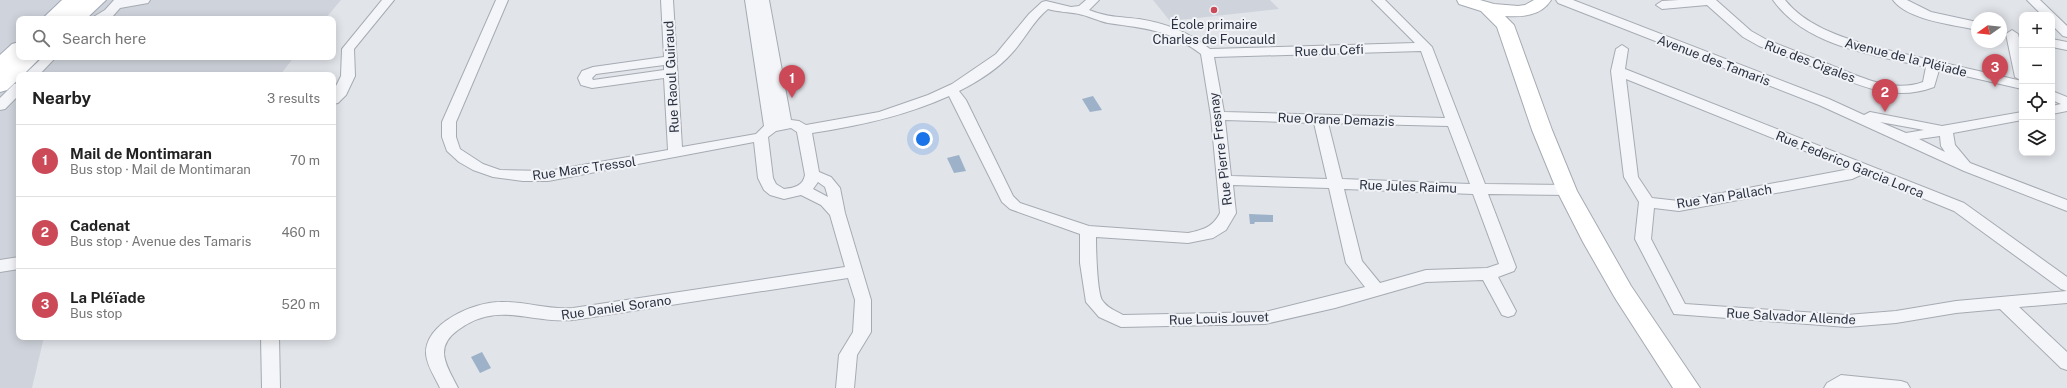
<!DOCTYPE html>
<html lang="en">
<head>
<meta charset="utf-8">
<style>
  body { margin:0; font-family:"Public Sans",sans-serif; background:#f2f2f2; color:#222 }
  .controls { position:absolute; right:12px; top:12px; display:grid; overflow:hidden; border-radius:8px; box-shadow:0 2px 10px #0003 }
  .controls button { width:36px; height:36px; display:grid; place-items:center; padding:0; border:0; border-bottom:1px solid #e0e0e0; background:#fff; color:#222; font:20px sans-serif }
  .compass { position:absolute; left:1971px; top:12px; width:36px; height:36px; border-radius:50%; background:#fff; box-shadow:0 2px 10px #0003; rotate:255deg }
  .you { position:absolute; left:923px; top:139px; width:14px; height:14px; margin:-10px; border:3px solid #fff; border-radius:50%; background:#1a73e8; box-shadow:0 0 0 6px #1a73e833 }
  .badge { display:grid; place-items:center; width:26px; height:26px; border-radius:50%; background:#cc4958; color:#fff; font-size:13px; font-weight:700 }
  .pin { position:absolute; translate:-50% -33px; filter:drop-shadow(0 1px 2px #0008) }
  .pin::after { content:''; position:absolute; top:21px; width:14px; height:12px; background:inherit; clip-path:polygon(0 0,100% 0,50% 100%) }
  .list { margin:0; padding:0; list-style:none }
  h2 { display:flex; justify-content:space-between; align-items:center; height:52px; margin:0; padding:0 16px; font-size:17px }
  h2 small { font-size:13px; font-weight:400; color:#767676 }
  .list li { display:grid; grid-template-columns:26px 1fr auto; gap:12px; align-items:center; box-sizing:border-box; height:72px; padding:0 16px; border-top:1px solid #e0e0e0 }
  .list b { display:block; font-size:15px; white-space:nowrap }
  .list p { margin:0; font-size:13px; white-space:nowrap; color:#767676 }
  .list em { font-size:13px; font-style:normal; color:#767676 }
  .icon { flex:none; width:22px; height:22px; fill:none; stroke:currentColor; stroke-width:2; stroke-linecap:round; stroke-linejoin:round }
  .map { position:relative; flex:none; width:2067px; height:388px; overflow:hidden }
  .search { position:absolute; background:#fff; box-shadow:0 2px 10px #0003; left:16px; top:16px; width:320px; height:44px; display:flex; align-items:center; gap:10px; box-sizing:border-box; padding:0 14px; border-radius:8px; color:#767676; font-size:15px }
  .panel { position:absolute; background:#fff; box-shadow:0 2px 10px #0003; left:16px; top:72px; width:320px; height:268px; border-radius:8px }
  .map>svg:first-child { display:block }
  .built { fill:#cfd3db }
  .water { fill:#9db1c9 }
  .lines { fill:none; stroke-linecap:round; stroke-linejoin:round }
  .street-casing { stroke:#a6abb3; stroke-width:2 }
  .secondary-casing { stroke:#a6abb3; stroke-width:2 }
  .primary-casing { stroke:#a1a8b5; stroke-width:2 }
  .highway-casing { stroke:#8991a0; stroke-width:2 }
  .street { fill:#f4f5f8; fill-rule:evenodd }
  .secondary { fill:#fff; fill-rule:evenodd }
  .primary { fill:#fff; fill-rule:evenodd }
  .highway { fill:#fff; fill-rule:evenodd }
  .poi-dot { fill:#cc4958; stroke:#f1f3f7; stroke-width:1.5 }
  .labels { text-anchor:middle; stroke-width:4; stroke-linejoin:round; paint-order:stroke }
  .poi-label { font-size:13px; fill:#2a3141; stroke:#f1f3f7 }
  .street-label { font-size:13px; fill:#2a3141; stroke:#f1f3f7 }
</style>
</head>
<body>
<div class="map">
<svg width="2067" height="388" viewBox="0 0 2067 388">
  <rect width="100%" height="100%" fill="#e1e4e9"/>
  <g class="built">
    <path d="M0,0H341L325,19H19V57H294L280,75H19V337H44L32,388H0Z"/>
    <path d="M1153,0H1270L1279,9L1170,21Z"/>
  </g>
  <g class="water">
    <path d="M1093,96L1102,110L1090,112L1082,99Z"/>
    <path d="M959,155L966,171L954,173L947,158Z"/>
    <path d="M1249,214L1273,215V222H1255L1254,224H1250Z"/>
    <path d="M482,352L491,368L480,373L471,357Z"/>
  </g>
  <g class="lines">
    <g class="street-casing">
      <g id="street">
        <path d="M114,0H150L148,3L120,8L113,16L106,19H90L105,10Z"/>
        <path d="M382,0H394L354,49L355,76L346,95L338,103L333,104V92L341,76L342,49Z"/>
        <path d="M496,0H508L456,122V137L460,149L483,164L500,170L548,171L668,150L664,78L592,88L581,85L578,78L582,71L593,67L664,57L661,0H673L682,147L756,134L764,126L745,0H757L758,7L757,0H769L791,120L799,121L806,125L879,112L928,95L952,84L996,54L1029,14L1042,2L1046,1L1071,7L1079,6L1086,0H1099L1089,10C1105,17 1122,17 1139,19C1165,23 1189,32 1210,49L1415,43L1372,0H1385L1432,47L1485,184L1567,185L1572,187L1574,190L1572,193L1567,195L1488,194L1516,267L1514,271L1498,277L1516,311L1514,315L1508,317L1502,315L1483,280L1426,282L1335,308L1265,324L1121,327L1099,317L1086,302L1080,263V234L1010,209L1002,202L949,96C905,116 858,126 812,133L819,172L831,177L840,188L845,213L871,300V332L857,355L854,388H836L839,355L853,332L855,300L848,278L573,320C530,324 498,300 458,330C433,348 447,366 458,388H440C435,377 427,366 426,354C425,323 474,302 500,302C525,301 548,310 573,308L845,267L830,215L821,205L801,195L784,199L770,195L764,190L758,178L754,142L548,181H523L493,177L473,170L459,162L447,151L442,137V122ZM1048,9C1058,12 1069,12 1079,14C1089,16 1098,21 1108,23C1147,29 1168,29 1201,54L1211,116L1220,213C1213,227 1203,230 1188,233L1089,226L1020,203L1013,196L966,100L959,91C977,82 999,68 1012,53C1025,39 1033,21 1048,9ZM1421,51L1445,118L1224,112L1214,57ZM664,65V70L593,80L592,78L596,74ZM1225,120L1314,123L1327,179L1231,176ZM1328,123L1448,126L1470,184L1342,179ZM791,128L797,132L805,175C803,186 794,188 784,189L776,184L773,178L768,137L776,131ZM818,182L825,187L828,197L813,189ZM1233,185L1329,188L1346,263L1365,287L1265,312L1123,315C1116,311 1107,308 1102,300C1097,291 1096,249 1096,237L1188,243L1213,238L1226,230L1236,213ZM1344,189L1473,194L1499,264L1487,268L1426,270L1380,283L1362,261Z"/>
        <path d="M1556,0H1573L1829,99L1864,115L1870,112L1942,126L2022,112V120L1953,133L1955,145L1970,163L2067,200V211L1964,171L1819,105L1558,3ZM1880,122L1924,130L1906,133ZM1940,136L1941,146L1945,152L1919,139Z"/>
        <path d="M1679,0H1716L1751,31L1767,40C1788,48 1808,56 1828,64C1857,75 1891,94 1923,82L1926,67C1875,55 1806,47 1773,0H1785C1806,26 1839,36 1870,46L2022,81V89L1939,70L1934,87C1895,102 1860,86 1824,71C1802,63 1781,54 1759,46L1743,37L1707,5L1662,9L1656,5L1662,1Z"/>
        <path d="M1893,0H1907L1931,12L1977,22V30C1955,25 1907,20 1893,0Z"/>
        <path d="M2027,0H2040L2067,26V37L2063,36L2052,25V15H2042Z"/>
        <path d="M2012,30L2018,34L2022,50V81L2015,77L2006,34Z"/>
        <path d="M2052,39L2067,42V50L2052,47Z"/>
        <path d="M1622,45L1628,49L1625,69L1964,203L2067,277V291L2061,289L1954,211L1863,174L1852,179L1679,211L1654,208L1651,239L1685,304L1847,315L1896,311L1956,301L2067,291V303L2019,307L2067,352V370L2061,368L2000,309L1956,313L1896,323L1847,327L1674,314L1635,239L1639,202L1624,177L1611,71L1616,49ZM1626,79L1850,169L1679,201L1652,198L1638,177Z"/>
        <path d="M43,57H56L39,75H24Z"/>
        <path d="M19,83V95L5,109L0,110V98L14,84Z"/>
        <path d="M2052,91L2067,97V111L2052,114V106L2061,104L2052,100Z"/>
        <path d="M19,257V269L0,272V260Z"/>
        <path d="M261,337H279L280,388H262Z"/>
        <path d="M1841,375L1901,381L1907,383L1910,388H1824L1827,383Z"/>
      </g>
    </g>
    <g class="secondary-casing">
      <path id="secondary" d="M1457,0H1480L1494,4L1518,6L1525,5L1534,0H1551C1541,16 1523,17 1505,16L1514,25L1552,130L1577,191L1631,286L1700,388H1673L1615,298L1583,242L1557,191L1532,130L1497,27L1481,11L1459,4Z"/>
    </g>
    <g class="primary-casing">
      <g id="primary">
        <path d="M62,0H81L61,19H42Z"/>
        <path d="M86,0H106L86,19H66Z"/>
        <path d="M19,42L20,57L7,69L0,71V55L12,44Z"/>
        <path d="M21,57H41L23,75H19V79L7,90L0,92V76Z"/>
      </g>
    </g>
    <g class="highway-casing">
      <g id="highway">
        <path d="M73,0H93L73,19H53Z"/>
        <path d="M19,52V57H30L7,80L0,82V66L14,53Z"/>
      </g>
    </g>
    <use href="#street" class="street"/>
    <use href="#secondary" class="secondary"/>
    <use href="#primary" class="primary"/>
    <use href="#highway" class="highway"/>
  </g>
  <circle class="poi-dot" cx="1214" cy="10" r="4"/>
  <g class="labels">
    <g class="poi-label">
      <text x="1214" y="29">École primaire<tspan x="1214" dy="15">Charles de Foucauld</tspan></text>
    </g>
    <g class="street-label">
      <text transform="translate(1329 50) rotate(-2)" y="5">Rue du Cefi</text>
      <text transform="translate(1906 57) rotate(14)" y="5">Avenue de la Pléïade</text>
      <text transform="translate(1714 60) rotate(21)" y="5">Avenue des Tamaris</text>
      <text transform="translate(1810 61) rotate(21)" y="5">Rue des Cigales</text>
      <text transform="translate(671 77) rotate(-93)" y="5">Rue Raoul Guiraud</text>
      <text transform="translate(1336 119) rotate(2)" y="5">Rue Orane Demazis</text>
      <text transform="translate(1220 149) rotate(-97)" y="5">Rue Pierre Fresnay</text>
      <text transform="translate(1850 164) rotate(22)" y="5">Rue Federico Garcia Lorca</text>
      <text transform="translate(584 168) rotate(-8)" y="5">Rue Marc Tressol</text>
      <text transform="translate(1408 186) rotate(2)" y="5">Rue Jules Raimu</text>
      <text transform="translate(1724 196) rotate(-9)" y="5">Rue Yan Pallach</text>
      <text transform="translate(616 307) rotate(-8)" y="5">Rue Daniel Sorano</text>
      <text transform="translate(1791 316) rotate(3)" y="5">Rue Salvador Allende</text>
      <text transform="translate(1219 318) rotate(-2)" y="5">Rue Louis Jouvet</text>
    </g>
  </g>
</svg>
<div class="controls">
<button>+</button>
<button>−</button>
<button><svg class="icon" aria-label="locate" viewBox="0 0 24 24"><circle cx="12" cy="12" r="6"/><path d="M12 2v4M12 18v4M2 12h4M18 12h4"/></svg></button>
<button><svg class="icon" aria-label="layers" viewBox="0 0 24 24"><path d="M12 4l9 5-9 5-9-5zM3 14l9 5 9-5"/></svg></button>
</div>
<svg class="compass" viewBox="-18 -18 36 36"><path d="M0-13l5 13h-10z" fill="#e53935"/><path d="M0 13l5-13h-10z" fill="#767676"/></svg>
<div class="you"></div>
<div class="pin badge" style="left:792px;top:98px">1</div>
<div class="pin badge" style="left:1885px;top:112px">2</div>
<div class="pin badge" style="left:1995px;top:87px">3</div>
<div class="search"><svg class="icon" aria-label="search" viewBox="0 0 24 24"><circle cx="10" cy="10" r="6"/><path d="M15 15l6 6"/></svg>Search here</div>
<section class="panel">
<h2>Nearby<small>3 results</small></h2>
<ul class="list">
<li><span class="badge">1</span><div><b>Mail de Montimaran</b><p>Bus stop · Mail de Montimaran</p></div><em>70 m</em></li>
<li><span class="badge">2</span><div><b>Cadenat</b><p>Bus stop · Avenue des Tamaris</p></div><em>460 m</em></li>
<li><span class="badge">3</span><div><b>La Pléïade</b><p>Bus stop</p></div><em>520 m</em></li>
</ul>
</section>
</div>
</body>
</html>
